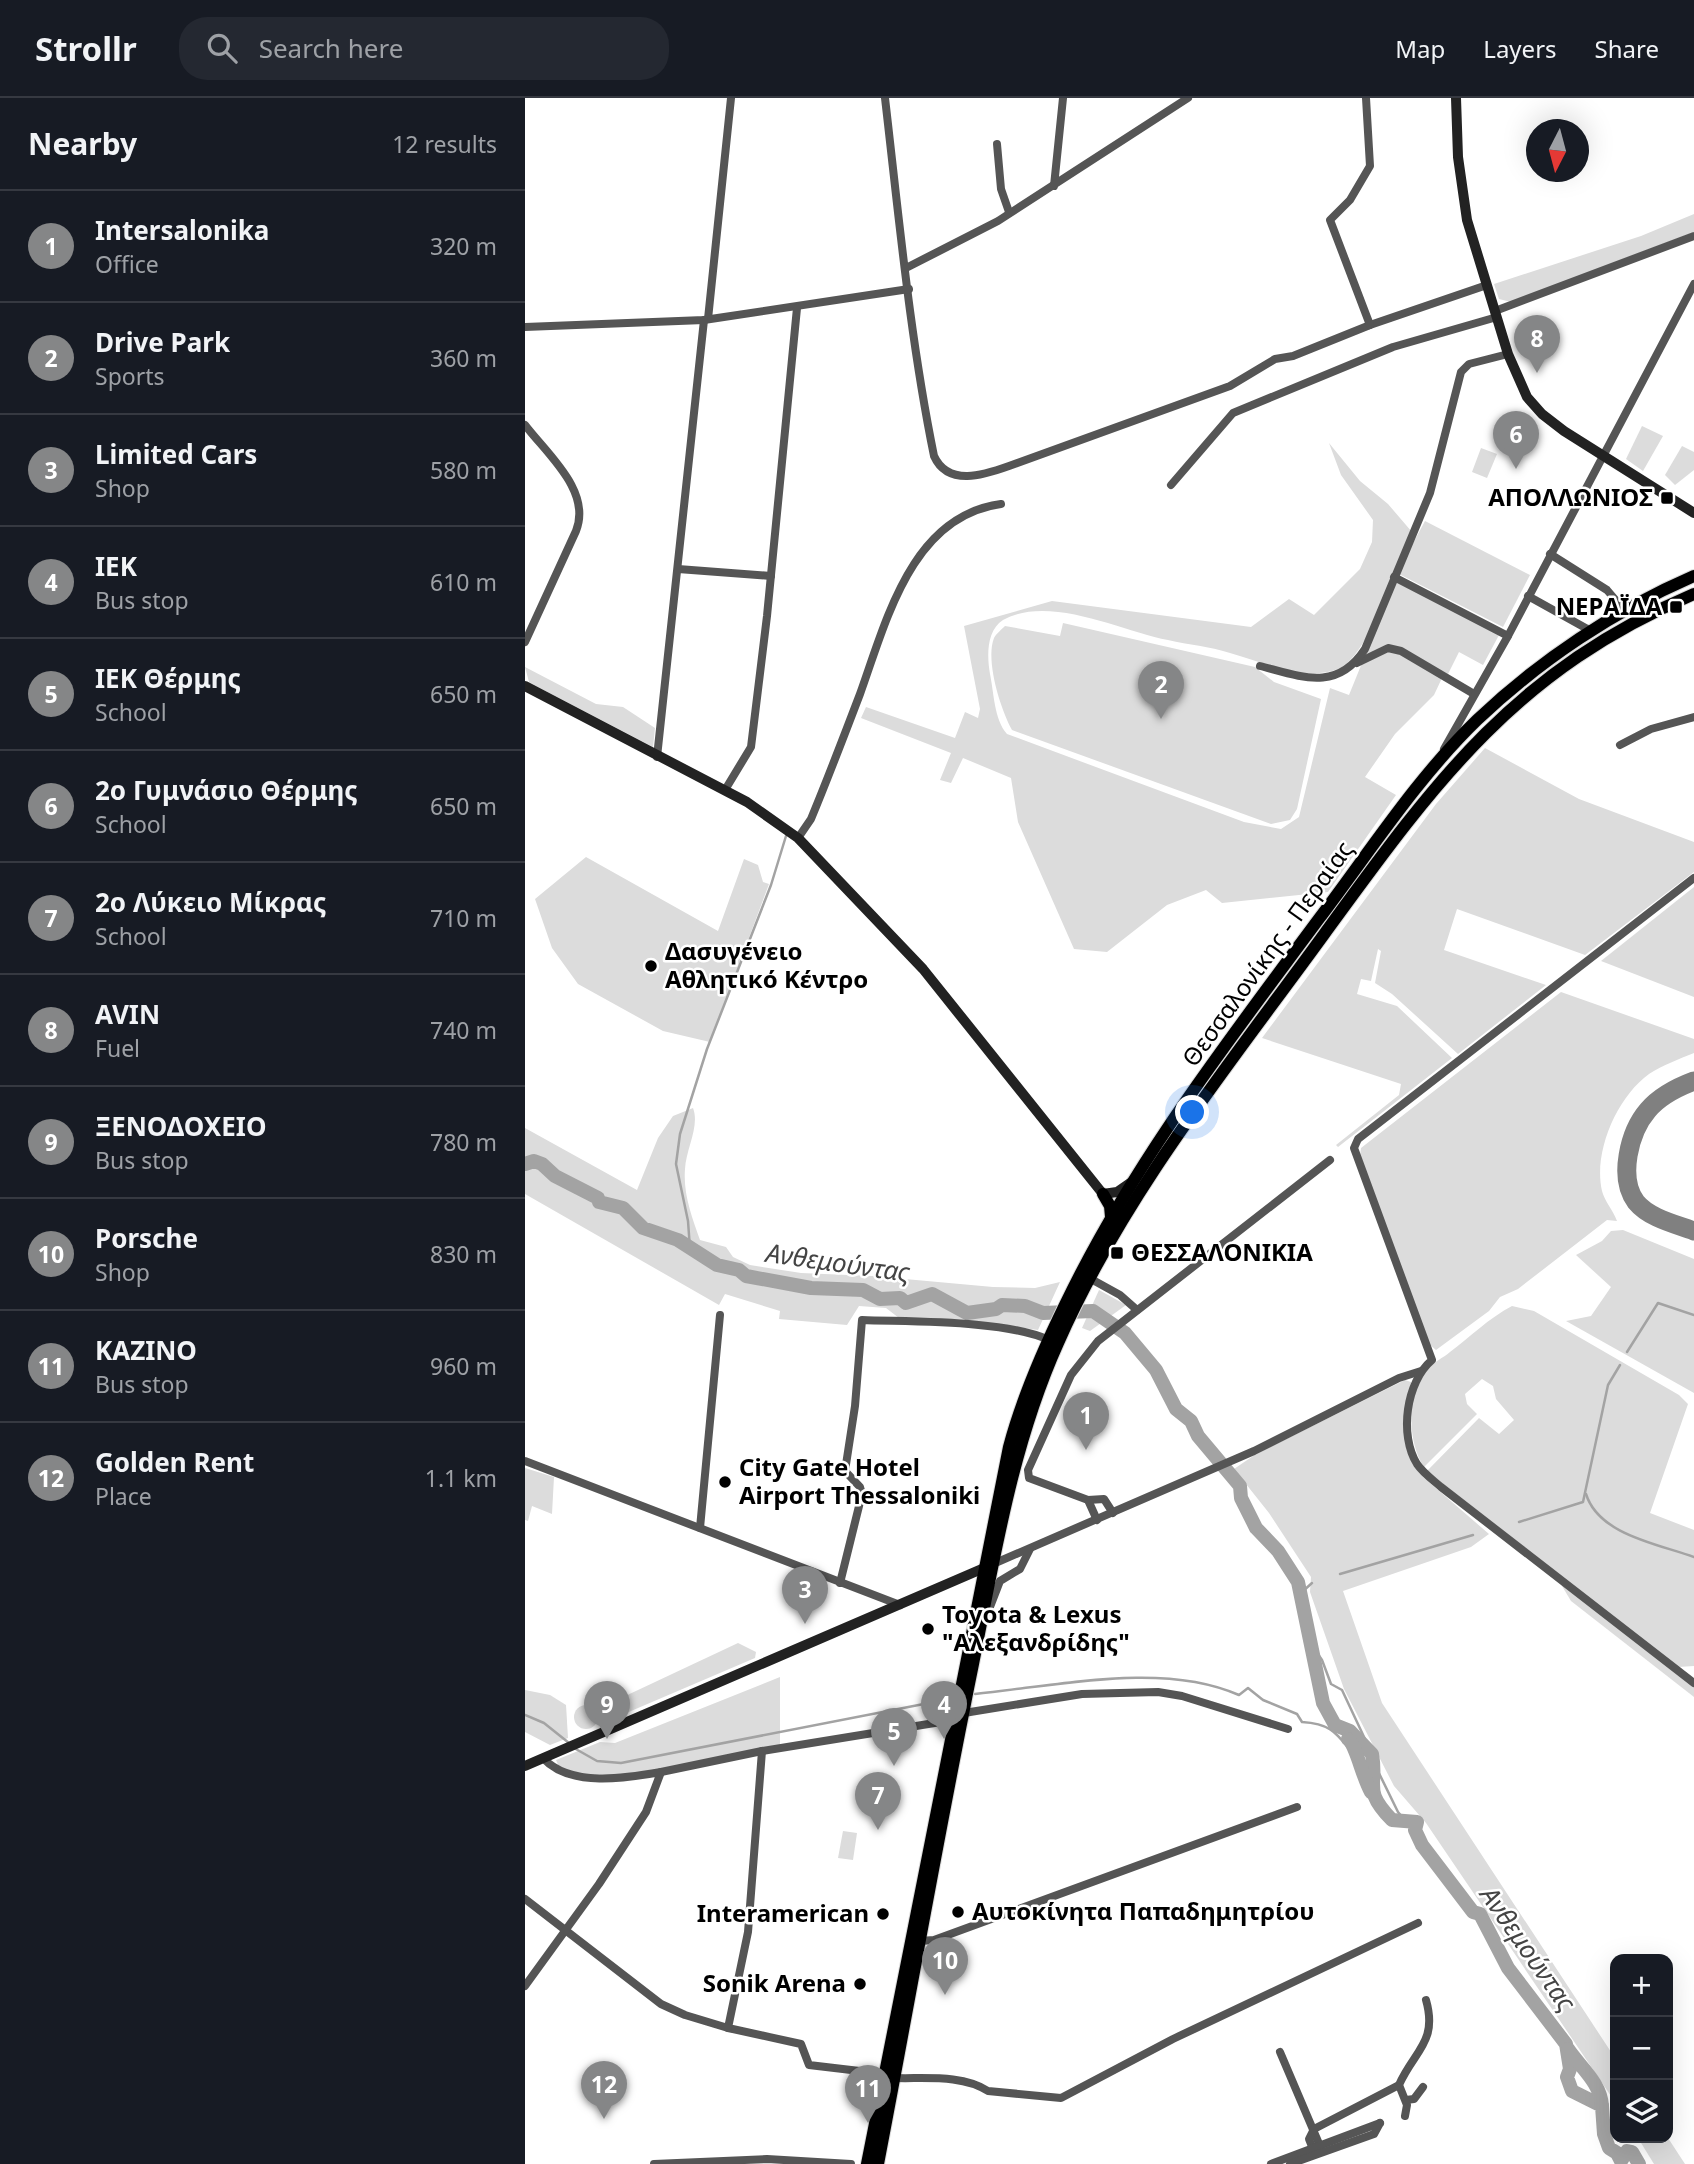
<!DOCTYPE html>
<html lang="en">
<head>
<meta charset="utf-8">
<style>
  body { margin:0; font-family:"Noto Sans",sans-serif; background:#242831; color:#f1f3f6 }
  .controls { position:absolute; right:21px; bottom:21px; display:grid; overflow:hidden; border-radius:14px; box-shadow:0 7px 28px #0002 }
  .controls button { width:63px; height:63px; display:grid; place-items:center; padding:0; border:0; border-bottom:2px solid #363941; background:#171b24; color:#f1f3f6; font:35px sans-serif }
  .compass { position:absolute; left:1001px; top:21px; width:63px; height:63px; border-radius:50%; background:#171b24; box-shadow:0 7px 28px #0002; rotate:186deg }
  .you { position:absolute; left:668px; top:1015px; width:24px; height:24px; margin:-18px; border:5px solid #fff; border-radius:50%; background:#1a73e8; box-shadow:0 0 0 10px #1a73e833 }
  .badge { display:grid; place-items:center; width:46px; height:46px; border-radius:50%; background:#858687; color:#fff; font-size:23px; font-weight:700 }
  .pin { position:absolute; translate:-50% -58px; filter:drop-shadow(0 2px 4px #0008) }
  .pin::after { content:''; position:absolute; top:37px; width:24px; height:21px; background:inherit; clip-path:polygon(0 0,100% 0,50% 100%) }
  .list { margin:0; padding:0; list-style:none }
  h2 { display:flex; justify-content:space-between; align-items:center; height:91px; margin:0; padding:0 28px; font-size:30px }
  h2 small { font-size:23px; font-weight:400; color:#9ea1a6 }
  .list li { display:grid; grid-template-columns:46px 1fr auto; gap:21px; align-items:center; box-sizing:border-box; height:112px; padding:0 28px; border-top:2px solid #363941 }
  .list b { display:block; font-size:26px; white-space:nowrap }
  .list p { margin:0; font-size:23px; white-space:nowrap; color:#9ea1a6 }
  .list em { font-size:23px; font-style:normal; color:#9ea1a6 }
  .icon { flex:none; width:38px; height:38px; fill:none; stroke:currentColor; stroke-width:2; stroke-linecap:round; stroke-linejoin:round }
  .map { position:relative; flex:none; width:1169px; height:2066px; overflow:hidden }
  header { display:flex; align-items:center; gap:42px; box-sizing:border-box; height:98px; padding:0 35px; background:#171b24; border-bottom:2px solid #363941 }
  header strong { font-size:33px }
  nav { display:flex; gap:38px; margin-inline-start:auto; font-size:24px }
  .search { width:490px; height:63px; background:#242831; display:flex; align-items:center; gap:18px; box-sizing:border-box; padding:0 24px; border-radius:28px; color:#9ea1a6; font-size:26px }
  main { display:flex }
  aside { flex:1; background:#171b24 }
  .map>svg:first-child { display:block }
  .green { fill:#dcdcdc }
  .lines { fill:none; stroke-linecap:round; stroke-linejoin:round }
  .stream { stroke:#a3a3a3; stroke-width:2.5 }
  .river { stroke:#a3a3a3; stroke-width:14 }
  .taxiway { stroke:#808080; stroke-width:19 }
  .primary-casing { stroke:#dbdbdb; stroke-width:14 }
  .street { stroke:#555; stroke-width:8 }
  .secondary { stroke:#222; stroke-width:10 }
  .primary { stroke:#000; stroke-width:12 }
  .poi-dot { fill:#000; stroke:#fff; stroke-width:2.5 }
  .labels { text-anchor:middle; stroke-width:5; stroke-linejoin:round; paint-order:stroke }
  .poi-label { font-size:24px; font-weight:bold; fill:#000; stroke:#fff; text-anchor:start }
  .street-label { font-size:24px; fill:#000; stroke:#fff }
  .water-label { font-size:26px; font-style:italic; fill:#444; stroke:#fff }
</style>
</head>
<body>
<header>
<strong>Strollr</strong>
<div class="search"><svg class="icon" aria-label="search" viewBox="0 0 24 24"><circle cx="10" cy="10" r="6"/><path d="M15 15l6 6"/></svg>Search here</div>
<nav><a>Map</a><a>Layers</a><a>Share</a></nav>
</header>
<main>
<aside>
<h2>Nearby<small>12 results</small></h2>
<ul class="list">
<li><span class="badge">1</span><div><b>Intersalonika</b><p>Office</p></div><em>320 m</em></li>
<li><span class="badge">2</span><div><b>Drive Park</b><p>Sports</p></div><em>360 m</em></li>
<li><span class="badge">3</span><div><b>Limited Cars</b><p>Shop</p></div><em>580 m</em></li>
<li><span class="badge">4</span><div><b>ΙΕΚ</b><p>Bus stop</p></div><em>610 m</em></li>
<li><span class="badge">5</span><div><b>ΙΕΚ Θέρμης</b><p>School</p></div><em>650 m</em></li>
<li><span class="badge">6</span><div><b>2ο Γυμνάσιο Θέρμης</b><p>School</p></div><em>650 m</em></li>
<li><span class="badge">7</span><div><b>2ο Λύκειο Μίκρας</b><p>School</p></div><em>710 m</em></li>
<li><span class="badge">8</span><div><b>AVIN</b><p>Fuel</p></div><em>740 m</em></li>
<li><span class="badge">9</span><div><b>ΞΕΝΟΔΟΧΕΙΟ</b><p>Bus stop</p></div><em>780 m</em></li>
<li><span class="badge">10</span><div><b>Porsche</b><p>Shop</p></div><em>830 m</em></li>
<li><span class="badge">11</span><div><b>ΚΑΖΙΝΟ</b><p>Bus stop</p></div><em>960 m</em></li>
<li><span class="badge">12</span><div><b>Golden Rent</b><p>Place</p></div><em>1.1 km</em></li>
</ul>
</aside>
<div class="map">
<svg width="1169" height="2066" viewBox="0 0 1169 2066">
  <rect width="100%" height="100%" fill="#fff"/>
  <g class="green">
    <path d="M1169,116V134L986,204L974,201L969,186L1116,138Z"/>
    <path d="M1117,328L1138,338L1118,373L1101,361Z"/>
    <path d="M804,345L835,383L863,406L887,434C874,465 843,560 813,571C780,584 737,564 705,555C684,548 664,547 643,542C597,533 524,496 478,522C461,533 462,559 465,576C469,595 469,621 482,636L719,724L756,731L774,719L805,590L824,597L837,565L863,552L875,554L917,580L909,597L870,636L840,679L871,697L803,794L697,805L681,792L642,807L582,854L549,851L493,724L486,680L438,660L426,685L415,682L426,655L336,620L341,609L430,640L440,614L453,620L455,611L439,528L527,503L726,529L764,501L789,517L835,471L847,444L848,422L816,377Z"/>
    <path d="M1157,348L1169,354V372L1150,387L1140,377Z"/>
    <path d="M956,350L972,356L962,380L947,374Z"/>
    <path d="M900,423L1005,477L978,529L872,475Z"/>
    <path d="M873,481L974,537L958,567L934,554L923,576L862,546L840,557Z"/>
    <path d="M538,525L730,569L749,584L796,601L772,711L765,722L746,726L487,632C476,612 460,563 469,540C471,536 477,531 480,528L535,538Z"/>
    <path d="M0,569L71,606L98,609L130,630L128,649L11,588L4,584Z"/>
    <path d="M960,650L1054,701L1169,744V774L1060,857L932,811L919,852L1021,887L933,956L867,896L850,885L856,853L853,851L846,883L836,881L832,896L872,908L927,960L813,1049L811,1047L874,997L876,986L737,940L911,706Z"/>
    <path d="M61,759L193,833L219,761L233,767L238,784L244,786L185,944L138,933L53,886L27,850L10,801Z"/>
    <path d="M1169,789V899L1076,863Z"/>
    <path d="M1036,894L1169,941V955C1154,961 1138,967 1124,976C1092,999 1068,1054 1077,1093C1080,1104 1088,1112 1092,1123L1082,1122L993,1191L975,1199L964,1213L911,1252L904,1246L835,1058L836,1050Z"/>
    <path d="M168,1010C175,1028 161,1051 160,1071C158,1096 167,1119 175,1142L201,1149L208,1159L225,1167L276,1175L347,1178L468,1189L510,1190L535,1184L513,1232L470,1226L374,1220L361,1210L334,1208L322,1227L254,1221L255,1213L200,1196L194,1207L0,1096V1030L112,1092L133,1040L148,1018Z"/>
    <path d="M1098,1132L1169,1161V1295L1041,1223L1066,1218L1086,1189L1051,1157L1077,1143L1086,1133Z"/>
    <path d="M574,1192L601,1207L565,1233L557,1230Z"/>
    <path d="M987,1208L1009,1213L1154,1297L1163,1306L1125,1415L1169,1432V1568L1153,1569L902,1373L954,1320L974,1336L989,1322L971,1301L968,1288L957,1281L940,1296L942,1306L952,1316L899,1369C882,1344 881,1293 903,1270C909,1264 918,1260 925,1254C945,1239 964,1220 987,1208Z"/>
    <path d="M880,1282L886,1284V1288L880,1325L898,1379L964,1436L946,1449L818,1493L857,1605L1090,1960V2004L901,1725L869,1688L819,1591L785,1494L786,1479L744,1415L709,1371L731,1356Z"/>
    <path d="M0,1370L29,1379L27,1416L7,1408L3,1423L0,1422Z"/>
    <path d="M1034,1483L1169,1589V1599L1046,1503Z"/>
    <path d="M213,1545L231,1554L230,1560L92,1619H87L79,1608Z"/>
    <path d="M255,1579V1647C186,1661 105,1689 35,1671L31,1662L75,1644L90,1645Z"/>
    <path d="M0,1592L25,1597L41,1607L43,1640L25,1647L0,1634Z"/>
    <circle cx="61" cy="1619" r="12"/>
    <path d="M318,1733L332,1735L328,1762L313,1760Z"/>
    <path d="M1113,2040H1143L1160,2066H1129Z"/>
  </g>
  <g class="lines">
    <g class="stream">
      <path d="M165,1151L163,1123L151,1066L155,1036L182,951L246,787L261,738"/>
      <path d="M1102,1254L1133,1205L1169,1217"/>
      <path d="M1061,1396C1074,1437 1133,1446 1169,1459"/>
      <path d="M994,1424L1058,1404L1083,1287L1095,1267"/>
      <path d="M815,1476L948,1437"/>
      <path d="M777,1494L787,1485"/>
      <path d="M788,1549L797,1562L806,1586L817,1592L847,1656"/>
      <path d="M450,1596C531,1588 638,1563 714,1597L723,1590L738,1602L772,1616L777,1624C809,1626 812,1637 831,1659"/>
      <path d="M0,1617L19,1625L44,1645"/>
      <path d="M49,1650L72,1663L96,1665L409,1604"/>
      <path d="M849,1665L873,1714L879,1721"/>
    </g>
    <g class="river">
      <path d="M0,1066L9,1063L17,1066L30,1078L73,1100L74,1104L98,1110L118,1130L153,1142L192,1167L214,1172L221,1178L286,1190L338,1192L355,1201L375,1200L381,1205L407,1196L442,1215L471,1211L477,1207L500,1208L518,1215L568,1213L600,1235L631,1272L651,1311L666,1323L673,1338L715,1388L716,1400L731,1430L753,1453L773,1484L798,1605L810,1627L825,1633L847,1656C853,1689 837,1691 867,1722L892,1724L890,1732L897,1747L948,1814L955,1816L983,1870L1041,1946L1045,1971L1042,1979L1047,1993L1077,2008L1079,2036L1084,2050L1092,2055L1096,2063L1102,2053L1107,2054L1114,2066"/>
      <path d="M823,1641C831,1647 837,1678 846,1694"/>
      <path d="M1043,1951C1055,1969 1076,1985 1077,2008"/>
    </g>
    <path class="taxiway" d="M1169,983C1153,989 1134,999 1123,1012C1104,1034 1093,1080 1111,1104C1124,1120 1150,1126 1169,1133"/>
    <g class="primary-casing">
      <g id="primary">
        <path d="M578,1096L585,1108L586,1119"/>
        <path d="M342,2066L484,1349C497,1300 518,1252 540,1207C607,1067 701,946 793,822C844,755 891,681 952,622C1014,563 1090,512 1169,478"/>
        <path d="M353,2066C385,1899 414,1732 448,1566C470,1457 487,1347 533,1245C599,1095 705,966 800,835C910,684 990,572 1169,496"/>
      </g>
    </g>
    <g class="street">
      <path d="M360,0C374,120 385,240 409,358C423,389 459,377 484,368L705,288L750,261L768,258L845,227L962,187"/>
      <path d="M841,0L845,68L825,102L805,122L845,227"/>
      <path d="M472,46L476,91L484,114"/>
      <path d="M529,88L538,0"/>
      <path d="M381,170L473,123L663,0"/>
      <path d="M970,213L1169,138"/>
      <path d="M183,221L206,0"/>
      <path d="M0,229L179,222L384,191"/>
      <path d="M0,327C22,356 67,393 51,433L0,544"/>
      <path d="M646,387L708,315L868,249L972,219"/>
      <path d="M1025,456L1082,492L1100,513"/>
      <path d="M153,471L246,478"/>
      <path d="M869,479L983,538"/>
      <path d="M1003,498L1066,533"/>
      <path d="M832,565L863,550L876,553L949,596"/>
      <path d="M735,568C777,579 812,594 840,551L905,395L936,274L944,266L983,256"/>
      <path d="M1095,647L1126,631L1169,619"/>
      <path d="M919,651L983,538L1169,186"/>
      <path d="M132,659L179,222"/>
      <path d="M200,692L226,649L242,518L272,210"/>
      <path d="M273,740L286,721C303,680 319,638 335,596C361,524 386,418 476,406"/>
      <path d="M1169,780L833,1041L829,1050L907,1262C881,1284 874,1337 892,1366C898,1375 908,1382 916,1389L1169,1585"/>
      <path d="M566,1181L595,1197L612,1212"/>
      <path d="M0,1363L375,1507"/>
      <path d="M563,1402L579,1401L588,1415"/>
      <path d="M572,1422L563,1402L504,1380L503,1372L546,1277L573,1243L805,1062"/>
      <path d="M175,1430L195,1217"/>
      <path d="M468,1466L729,1353L874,1280L896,1273"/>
      <path d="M315,1485L337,1396L335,1389L320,1373L330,1308L337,1222C387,1224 480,1222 524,1242"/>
      <path d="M463,1514L475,1483L495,1471L505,1451"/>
      <path d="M439,1615L557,1596L633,1594L657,1598L763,1631"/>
      <path d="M237,1653L223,1834L203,1930L276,1946L284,1967L360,1976"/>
      <path d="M136,1674L237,1653L428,1622"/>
      <path d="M0,1801L136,1906L160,1917L203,1930"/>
      <path d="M395,1843L409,1842L772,1709"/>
      <path d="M0,1888L74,1786L121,1714L136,1674C102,1680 45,1690 18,1660"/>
      <path d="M755,1954L795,2048"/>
      <path d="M369,1980C399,1981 437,1976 463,1993L536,2000L648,1941L893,1825"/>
      <path d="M881,2002L889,2001L898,1989"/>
      <path d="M880,2018L882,2007L874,1987C889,1953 913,1944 901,1902"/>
      <path d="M788,2051L784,2041L789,2031L874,1987"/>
      <path d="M129,2066L242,2061L326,2066"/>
      <path d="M746,2066L855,2025"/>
      <path d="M765,2066L849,2036L855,2025"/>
    </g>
    <g class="secondary">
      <path d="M931,0L933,59L942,122L983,256L1002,299L1017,316L1039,333L1169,415"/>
      <path d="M0,588L222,704L273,740L398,871L578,1096L592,1094L605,1085"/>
      <path d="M0,1668L466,1467"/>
    </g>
    <use href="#primary" class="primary"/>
  </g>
  <g class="poi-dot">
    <rect x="1135" y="393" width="14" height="14" rx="3.5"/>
    <rect x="1144" y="502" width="14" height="14" rx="3.5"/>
    <circle cx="126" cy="868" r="7"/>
    <rect x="585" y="1148" width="14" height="14" rx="3.5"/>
    <circle cx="200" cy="1384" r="7"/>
    <circle cx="403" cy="1531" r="7"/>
    <circle cx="433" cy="1814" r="7"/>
    <circle cx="358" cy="1816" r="7"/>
    <circle cx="335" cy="1886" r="7"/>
  </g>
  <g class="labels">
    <g class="poi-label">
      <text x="1128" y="408" text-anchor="end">ΑΠΟΛΛΩΝΙΟΣ</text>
      <text x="1137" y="517" text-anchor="end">ΝΕΡΑΪΔΑ</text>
      <text x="140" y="862">Δασυγένειο<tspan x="140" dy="28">Αθλητικό Κέντρο</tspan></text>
      <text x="606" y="1163">ΘΕΣΣΑΛΟΝΙΚΙΑ</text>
      <text x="214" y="1378">City Gate Hotel<tspan x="214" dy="28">Airport Thessaloniki</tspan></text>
      <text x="417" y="1525">Toyota &amp; Lexus<tspan x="417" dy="28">"Αλεξανδρίδης"</tspan></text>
      <text x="447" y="1822">Αυτοκίνητα Παπαδημητρίου</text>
      <text x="344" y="1824" text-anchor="end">Interamerican</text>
      <text x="321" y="1894" text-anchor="end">Sonik Arena</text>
    </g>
    <g class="street-label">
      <text transform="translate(743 856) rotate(-54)" y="8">Θεσσαλονίκης - Περαίας</text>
    </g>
    <g class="water-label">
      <text transform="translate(313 1165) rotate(8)" y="9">Ανθεμούντας</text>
      <text transform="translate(1003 1851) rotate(55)" y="9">Ανθεμούντας</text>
    </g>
  </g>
</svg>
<div class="controls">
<button>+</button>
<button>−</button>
<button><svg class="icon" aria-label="layers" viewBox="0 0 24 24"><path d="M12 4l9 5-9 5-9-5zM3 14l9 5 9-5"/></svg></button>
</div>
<svg class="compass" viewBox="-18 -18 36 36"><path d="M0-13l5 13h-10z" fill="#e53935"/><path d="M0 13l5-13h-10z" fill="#9ea1a6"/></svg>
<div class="you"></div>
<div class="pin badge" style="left:561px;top:1352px">1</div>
<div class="pin badge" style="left:636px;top:621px">2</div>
<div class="pin badge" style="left:280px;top:1526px">3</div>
<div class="pin badge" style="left:419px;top:1641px">4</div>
<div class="pin badge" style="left:369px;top:1668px">5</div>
<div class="pin badge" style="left:991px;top:371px">6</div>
<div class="pin badge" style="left:353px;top:1732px">7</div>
<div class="pin badge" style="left:1012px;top:275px">8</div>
<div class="pin badge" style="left:82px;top:1641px">9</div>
<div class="pin badge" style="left:420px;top:1897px">10</div>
<div class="pin badge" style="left:343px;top:2025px">11</div>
<div class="pin badge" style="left:79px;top:2021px">12</div>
</div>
</main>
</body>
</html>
